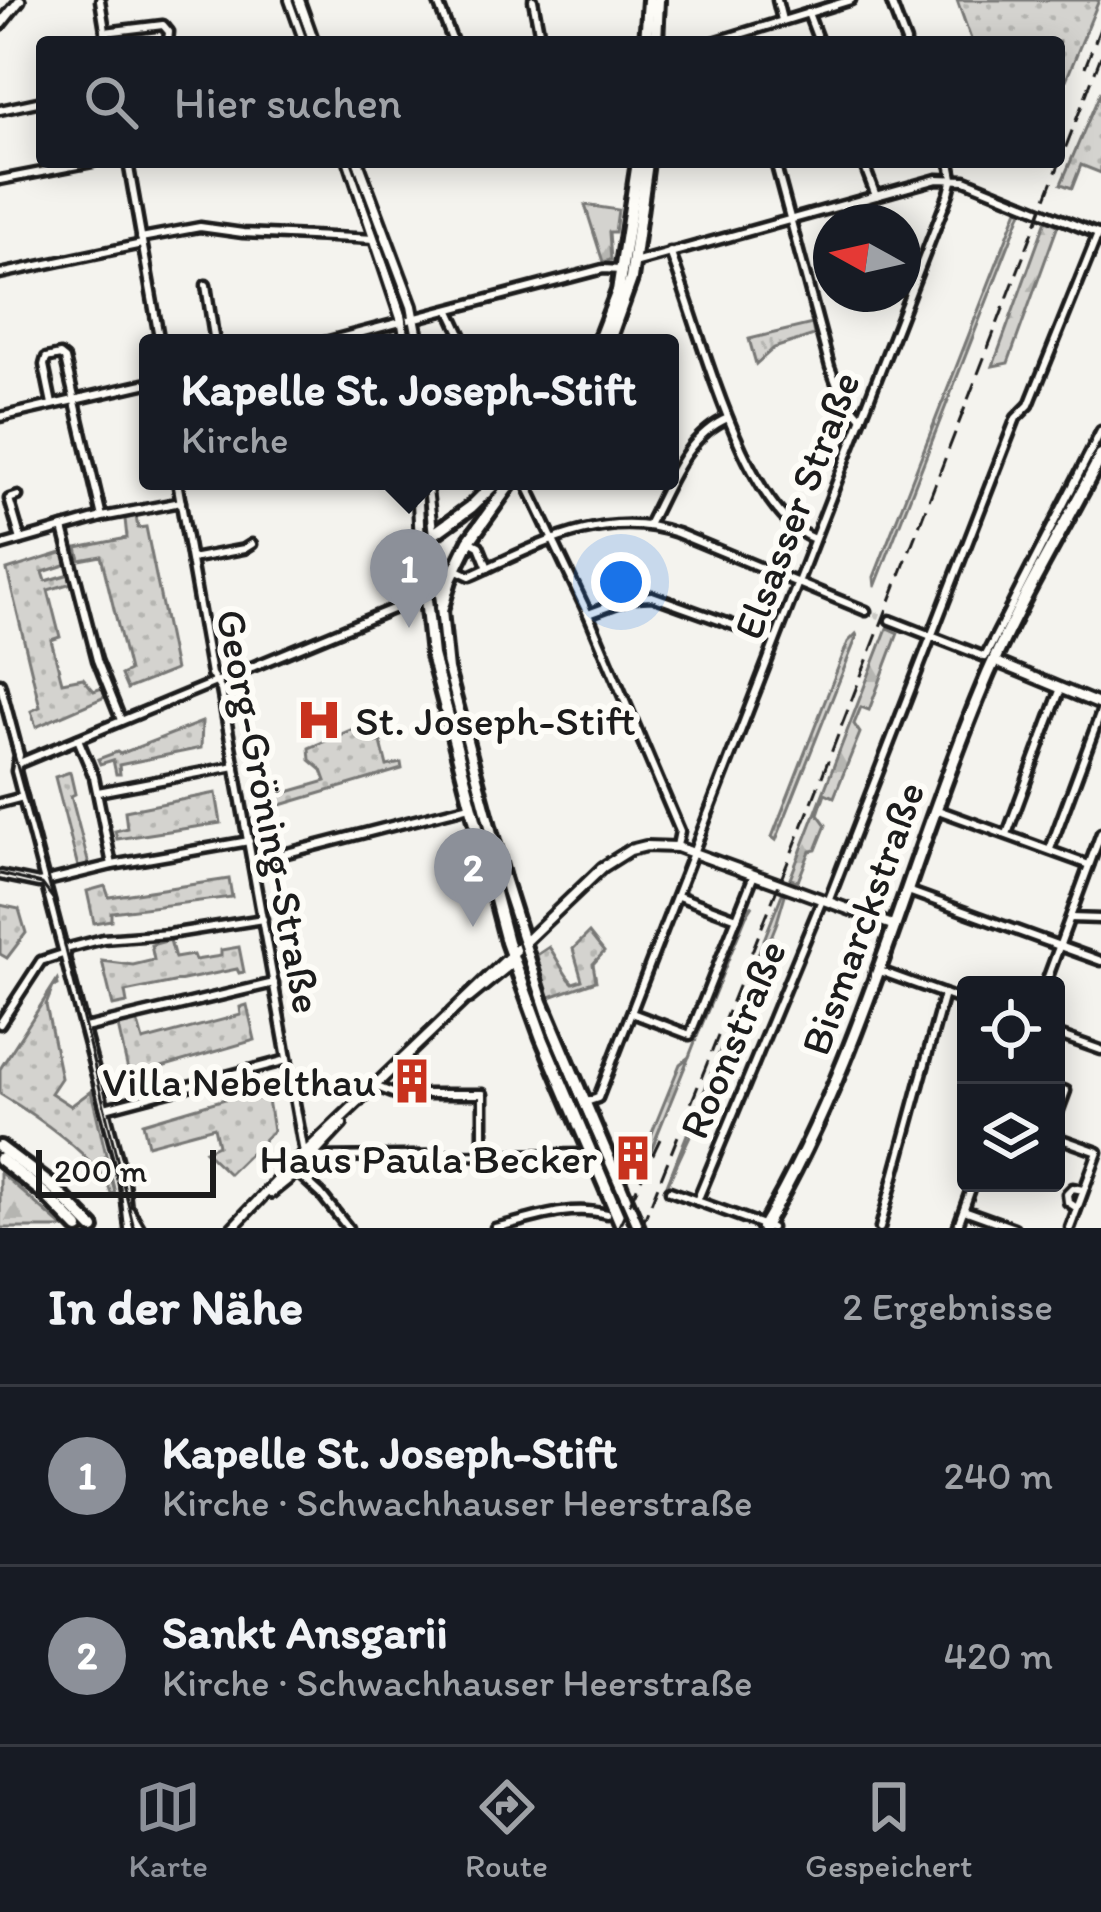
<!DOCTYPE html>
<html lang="de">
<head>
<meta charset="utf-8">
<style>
  body { margin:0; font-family:Itim,sans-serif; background:#242831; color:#f1f3f6 }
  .controls { position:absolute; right:36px; bottom:36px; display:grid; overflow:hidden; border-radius:12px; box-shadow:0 6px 30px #0003 }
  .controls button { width:108px; height:108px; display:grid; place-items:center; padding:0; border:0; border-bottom:3px solid #363941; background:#171b24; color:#f1f3f6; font:60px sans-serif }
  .compass { position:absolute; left:813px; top:204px; width:108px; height:108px; border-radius:50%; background:#171b24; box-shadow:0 6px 30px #0003; rotate:278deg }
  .scale { position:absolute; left:36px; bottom:30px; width:180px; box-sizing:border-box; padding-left:12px; border:6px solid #1c1c1c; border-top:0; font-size:33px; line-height:42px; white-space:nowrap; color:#1c1c1c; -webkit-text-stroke:9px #fdfcf7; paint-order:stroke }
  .you { position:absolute; left:621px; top:582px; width:42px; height:42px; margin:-30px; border:9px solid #fff; border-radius:50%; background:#1a73e8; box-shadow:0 0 0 18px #1a73e833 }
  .badge { display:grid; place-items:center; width:78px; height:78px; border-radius:50%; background:#8c9099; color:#fff; font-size:39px; font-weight:700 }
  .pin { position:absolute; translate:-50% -99px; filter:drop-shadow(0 3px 6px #0008) }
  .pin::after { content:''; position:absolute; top:63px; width:42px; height:36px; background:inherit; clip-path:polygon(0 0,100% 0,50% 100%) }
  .popup { position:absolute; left:139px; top:334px; width:540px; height:156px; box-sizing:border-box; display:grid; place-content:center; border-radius:12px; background:#171b24; filter:drop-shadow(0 3px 9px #0005); font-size:39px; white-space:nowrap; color:#9ea1a6 }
  .popup b { font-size:45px; color:#f1f3f6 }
  .popup::after { content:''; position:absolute; left:50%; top:100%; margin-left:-24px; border:24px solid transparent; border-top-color:#171b24 }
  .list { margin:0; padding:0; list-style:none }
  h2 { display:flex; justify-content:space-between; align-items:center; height:156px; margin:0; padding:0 48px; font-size:51px }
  h2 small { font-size:39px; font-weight:400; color:#9ea1a6 }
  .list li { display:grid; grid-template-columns:78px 1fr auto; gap:36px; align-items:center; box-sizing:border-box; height:180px; padding:0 48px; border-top:3px solid #363941 }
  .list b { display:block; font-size:45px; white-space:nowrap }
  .list p { margin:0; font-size:39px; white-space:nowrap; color:#9ea1a6 }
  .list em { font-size:39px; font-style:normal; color:#9ea1a6 }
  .icon { flex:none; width:66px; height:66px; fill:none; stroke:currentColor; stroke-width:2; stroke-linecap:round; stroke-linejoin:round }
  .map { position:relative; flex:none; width:1101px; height:1228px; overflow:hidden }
  .search { position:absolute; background:#171b24; box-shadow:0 6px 30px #0003; left:36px; right:36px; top:36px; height:132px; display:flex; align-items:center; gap:30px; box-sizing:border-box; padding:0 42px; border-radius:12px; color:#9ea1a6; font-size:45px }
  .sheet { height:516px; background:#171b24 }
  nav { display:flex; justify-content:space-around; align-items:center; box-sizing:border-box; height:168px; border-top:3px solid #363941; background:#171b24; font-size:33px; color:#9ea1a6 }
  nav a { display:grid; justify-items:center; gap:6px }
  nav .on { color:#8c9099 }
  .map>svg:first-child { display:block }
  .grass { fill:url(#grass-tufts); stroke:#787876; stroke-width:3 }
  .forest { fill:url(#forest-firs); stroke:#787876; stroke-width:3 }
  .garden { fill:url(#garden-dots); stroke:#787876; stroke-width:3 }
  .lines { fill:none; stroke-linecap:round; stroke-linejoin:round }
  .street-tunnel { stroke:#c9c8c4; stroke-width:6; stroke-dasharray:6 3; stroke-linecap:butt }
  .street-casing { stroke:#1c1c1c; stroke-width:15 }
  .secondary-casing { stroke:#1c1c1c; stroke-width:16 }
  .primary-casing { stroke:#1c1c1c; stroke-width:20 }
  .street { stroke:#fdfcf7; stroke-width:6 }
  .secondary { stroke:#fdfcf7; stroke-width:8 }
  .primary { stroke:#fdfcf7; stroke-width:10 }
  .tram { stroke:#1c1c1c; stroke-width:3 }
  .rail { stroke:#1c1c1c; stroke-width:3; stroke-dasharray:18 9; stroke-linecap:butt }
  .labels { text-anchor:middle; stroke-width:12; stroke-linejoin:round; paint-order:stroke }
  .street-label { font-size:42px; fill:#1c1c1c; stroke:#fdfcf7 }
  .poi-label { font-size:42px; fill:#1c1c1c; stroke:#fdfcf7; text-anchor:end }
</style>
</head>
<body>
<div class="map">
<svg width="1101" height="1228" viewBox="0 0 1101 1228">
  <defs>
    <pattern id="grass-tufts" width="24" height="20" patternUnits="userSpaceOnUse" patternTransform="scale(3)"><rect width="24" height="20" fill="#d4d3cf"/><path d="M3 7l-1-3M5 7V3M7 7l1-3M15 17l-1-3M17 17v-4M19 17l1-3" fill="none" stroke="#b5b5b1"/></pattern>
    <pattern id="forest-firs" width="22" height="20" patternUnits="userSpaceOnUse" patternTransform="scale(3)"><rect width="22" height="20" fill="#d4d3cf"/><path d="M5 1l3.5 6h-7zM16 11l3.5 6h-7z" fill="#b5b5b1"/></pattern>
    <pattern id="garden-dots" width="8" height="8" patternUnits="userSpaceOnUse" patternTransform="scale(3)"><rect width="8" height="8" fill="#d4d3cf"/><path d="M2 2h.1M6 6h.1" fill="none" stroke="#b5b5b1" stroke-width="1.8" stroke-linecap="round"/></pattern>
  </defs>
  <rect width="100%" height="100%" fill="#f4f3ee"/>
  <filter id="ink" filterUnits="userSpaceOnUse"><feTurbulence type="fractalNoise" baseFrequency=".00833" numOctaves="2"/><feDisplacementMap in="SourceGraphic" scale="24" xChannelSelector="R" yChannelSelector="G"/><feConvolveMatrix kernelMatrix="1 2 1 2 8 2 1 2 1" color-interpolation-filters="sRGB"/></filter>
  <g filter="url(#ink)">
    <path class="grass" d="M812,324L814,335L774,348L756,364L749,339Z"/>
    <g class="forest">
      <path d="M585,205L618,210L615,232H609L611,260L603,262Z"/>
      <path d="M1018,209L1022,211L875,587L874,577Z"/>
      <path d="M1046,220L1058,225L1008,363L993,366Z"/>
      <path d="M887,628L898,633L869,710L861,707L854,724L860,733L834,797L825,793L818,814L826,825L816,850L810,851L798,881L790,879Z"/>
      <path d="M856,634L857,636L776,840L772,837L848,642Z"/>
      <path d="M782,894L785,895L777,922L705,1103L665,1190Z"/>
      <path d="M753,905L746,916L645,1165V1150L680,1064L689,1057L746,909Z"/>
      <path d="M0,1172L64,1228H0Z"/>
    </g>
    <g class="garden">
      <path d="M957,0H1099L1059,97V42H972Z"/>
      <path d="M1101,91V173L1081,165L1072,188L1061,184Z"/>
      <path d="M136,516L138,528L146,527L175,670L127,689L121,675L129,671L101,556L80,560L77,548L127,538L125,519Z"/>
      <path d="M64,552L68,564L43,572L46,581L70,574L72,583L48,590L60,637L51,640L62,682L83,678L94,691L102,688L105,697L36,727L31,711L40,707L7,570Z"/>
      <path d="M202,722L201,748L119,765L120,774H116L113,760L100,764L98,759L117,752L120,754Z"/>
      <path d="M367,723L377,742H381L387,766L401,763L402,769L264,810L262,800L267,798L326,781L322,770L310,760L309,748Z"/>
      <path d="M70,772L75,794L71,796L88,861L87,866L78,867L55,777Z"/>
      <path d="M216,793L221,823L117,839L115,831L127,828L125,811Z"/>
      <path d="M229,879L232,897L111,912V920L94,923L87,891L105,886L109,897Z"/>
      <path d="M0,905L19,909L26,933L7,958L0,954Z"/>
      <path d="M589,933L604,952L593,964L596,981L547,998L537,955L549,947C557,957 564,975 573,983L582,980L573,949Z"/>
      <path d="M170,940L175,958L193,955L195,960L221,956V950L239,947L244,972L239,973L237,969L125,992L127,1003L113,1006L102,961L133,965L154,960L151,945Z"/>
      <path d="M57,980L58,985L53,987L46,1005L61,1078L51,1093L71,1106L91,1091L115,1193L111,1194C102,1159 30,1112 0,1094V1069Z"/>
      <path d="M247,1005L255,1040L141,1073L145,1090L133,1093L118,1026L137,1020L143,1041L241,1015L240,1007Z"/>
      <path d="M266,1087L273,1131L229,1174L205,1151L218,1145L214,1127L148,1145L143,1123Z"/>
    </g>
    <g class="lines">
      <path class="street-tunnel" d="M866,611L890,620"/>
      <g class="street-casing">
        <g id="street">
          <path d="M100,0L107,42"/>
          <path d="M437,0L453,42"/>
          <path d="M533,0L541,42"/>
          <path d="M777,0L782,20"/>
          <path d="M890,0L906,42"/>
          <path d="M808,13L819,42"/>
          <path d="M105,32L163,25L169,32L168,42"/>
          <path d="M714,42L851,0"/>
          <path d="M0,110L42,101"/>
          <path d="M128,162L160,343"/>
          <path d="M775,162L830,367L840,393L862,418"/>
          <path d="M863,162L876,196"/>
          <path d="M0,180L93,162"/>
          <path d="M141,238L200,227L243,233L376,239"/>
          <path d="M670,252C698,321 742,510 812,538"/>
          <path d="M634,263L937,179L965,180L1100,235"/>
          <path d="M0,274L142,244"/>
          <path d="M206,285L215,343"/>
          <path d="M450,311L465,343"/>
          <path d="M321,343L603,269L620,270"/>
          <path d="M52,404L44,365L46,358L60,355L65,359L102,517"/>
          <path d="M0,417L148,383"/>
          <path d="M177,481L211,674L221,690L304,1153"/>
          <path d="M525,481L588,614L680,831L677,846"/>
          <path d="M18,496L9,499L21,540"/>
          <path d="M648,525C669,486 685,436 728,418"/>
          <path d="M63,528L97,660L121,720"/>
          <path d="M471,542L479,546L488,568"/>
          <path d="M0,546L102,517L181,502"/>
          <path d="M191,559L244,549L252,544"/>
          <path d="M455,569L470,576C535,547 604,507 677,533L866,611"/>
          <path d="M588,614L634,597L652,596L775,640"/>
          <path d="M890,620L985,657"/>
          <path d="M985,657L1101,431"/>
          <path d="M0,683L19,755L16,771L124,1182L129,1228"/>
          <path d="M78,739L94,777L112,865"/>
          <path d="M17,764L424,596"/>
          <path d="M98,792L235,766"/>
          <path d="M0,803L23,797"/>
          <path d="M938,810L1089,865"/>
          <path d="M1007,834L1061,688"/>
          <path d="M1050,849L1101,712"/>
          <path d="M252,862L470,806"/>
          <path d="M0,875L39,883L112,865L249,841"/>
          <path d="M908,891L1101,961"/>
          <path d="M678,896L737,918"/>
          <path d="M828,902L1016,418L1029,405L1098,234"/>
          <path d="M1070,918L1101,919"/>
          <path d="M65,949L103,939L169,934L263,919"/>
          <path d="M880,971L966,1002"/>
          <path d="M1045,985L1101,833"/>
          <path d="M632,1013L690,1035L754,875"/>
          <path d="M0,1024L41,961L66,953"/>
          <path d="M85,1028L274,983"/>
          <path d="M1056,1034L1101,1050"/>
          <path d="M377,1087L395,1094H483V1155"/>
          <path d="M1056,1087L1066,1091L1056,1118"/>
          <path d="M586,1102L598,1098L949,193L953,178L950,162"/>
          <path d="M105,1108L287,1060"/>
          <path d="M1056,1137L1098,1152L1070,1228"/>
          <path d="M312,1157L590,1154"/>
          <path d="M297,1172L321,1194L348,1228"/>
          <path d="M670,1191L771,1228"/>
          <path d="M697,1201L822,900"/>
          <path d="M1077,1208L1068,1202L1067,1194L1073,1188L1083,1190"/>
          <path d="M964,1210L1014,1228"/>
          <path d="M130,1211L140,1228"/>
          <path d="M495,1228C532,1219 569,1204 607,1214"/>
          <path d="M880,1228L944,994"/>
          <path d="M957,1228L973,1183"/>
        </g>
      </g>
      <g class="secondary-casing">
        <g id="secondary">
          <path d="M290,0L305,42"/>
          <path d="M299,0L314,42"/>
          <path d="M0,25L20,0"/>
          <path d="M349,162L403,324L406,343"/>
          <path d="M358,162L412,306L419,343"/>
          <path d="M417,481L420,544"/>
          <path d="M426,481L441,603"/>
          <path d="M994,661L1101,705"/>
          <path d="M469,998L513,962"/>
          <path d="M271,1193L297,1172L342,1124"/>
          <path d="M232,1228L292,1165L603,867L630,850L646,846L677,847L895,926"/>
        </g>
      </g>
      <g class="primary-casing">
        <g id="primary">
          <path d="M646,42L649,0"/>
          <path d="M656,42L658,0"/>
          <path d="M598,343L618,291L638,162"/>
          <path d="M608,343L631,279L647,162"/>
          <path d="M497,481L471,507L420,544L432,655L507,942L542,1038L623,1228"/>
          <path d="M512,481L469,541L450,580L441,611L447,670L503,878L542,1002L638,1228"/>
          <path d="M0,1147L52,1186L93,1228"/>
          <path d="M0,1159L45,1194L78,1228"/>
          <path d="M763,1228C862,1060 906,871 980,693C1013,611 1061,534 1101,456"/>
        </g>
      </g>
      <use href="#street" class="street"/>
      <use href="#secondary" class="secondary"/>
      <use href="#primary" class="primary"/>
      <g class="tram">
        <path d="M293,0L308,42"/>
        <path d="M352,162L405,311L410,343"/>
        <path d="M423,481L441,663L502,893L550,1039L633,1228"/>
        <path d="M0,703L56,909L134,1228"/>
        <path d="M0,874L42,884L54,900"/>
      </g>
      <g class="rail">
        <path d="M1085,67L1101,26"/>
        <path d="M618,1228L660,1139"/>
        <path d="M641,1228L814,797L1101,56"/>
      </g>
    </g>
  </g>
  <defs>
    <g id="hospital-bare" transform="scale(3.6)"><path d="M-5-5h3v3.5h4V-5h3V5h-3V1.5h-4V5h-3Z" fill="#c8321e" stroke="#fdfcf7" stroke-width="2.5" paint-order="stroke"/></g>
    <g id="building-bare" transform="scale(3.6)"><path d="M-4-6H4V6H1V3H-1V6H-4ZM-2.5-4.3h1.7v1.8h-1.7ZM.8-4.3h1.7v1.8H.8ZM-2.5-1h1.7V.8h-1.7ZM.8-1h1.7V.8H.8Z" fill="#c8321e" stroke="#fdfcf7" stroke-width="2.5" paint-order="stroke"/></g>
  </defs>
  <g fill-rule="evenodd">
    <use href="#hospital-bare" x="319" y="720"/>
    <use href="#building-bare" x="412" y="1081"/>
    <use href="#building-bare" x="633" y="1158"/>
  </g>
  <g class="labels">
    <g class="street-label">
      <text transform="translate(796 505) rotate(-69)" y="15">Elsasser Straße</text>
      <text transform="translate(270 811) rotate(79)" y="15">Georg-Gröning-Straße</text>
      <text transform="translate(862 918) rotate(-70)" y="15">Bismarckstraße</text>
      <text transform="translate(732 1039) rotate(-67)" y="15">Roonstraße</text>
    </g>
    <g class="poi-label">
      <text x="355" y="735" text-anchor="start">St. Joseph-Stift</text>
      <text x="376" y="1096">Villa Nebelthau</text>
      <text x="597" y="1173">Haus Paula Becker</text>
    </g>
  </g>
</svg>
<div class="controls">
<button><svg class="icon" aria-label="locate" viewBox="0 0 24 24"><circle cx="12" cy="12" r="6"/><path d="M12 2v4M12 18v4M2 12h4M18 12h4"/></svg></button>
<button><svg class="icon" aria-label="layers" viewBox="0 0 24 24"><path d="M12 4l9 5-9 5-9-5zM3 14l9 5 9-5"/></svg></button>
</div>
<svg class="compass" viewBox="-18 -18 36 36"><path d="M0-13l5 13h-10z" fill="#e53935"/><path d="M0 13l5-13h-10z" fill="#9ea1a6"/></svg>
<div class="scale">200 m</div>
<div class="you"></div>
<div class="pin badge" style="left:409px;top:628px">1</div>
<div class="popup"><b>Kapelle St. Joseph-Stift</b>Kirche</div>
<div class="pin badge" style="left:473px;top:927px">2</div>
<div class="search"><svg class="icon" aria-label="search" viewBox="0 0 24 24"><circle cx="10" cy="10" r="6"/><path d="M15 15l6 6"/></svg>Hier suchen</div>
</div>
<section class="sheet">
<h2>In der Nähe<small>2 Ergebnisse</small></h2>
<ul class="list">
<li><span class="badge">1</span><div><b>Kapelle St. Joseph-Stift</b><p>Kirche · Schwachhauser Heerstraße</p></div><em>240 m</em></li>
<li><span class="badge">2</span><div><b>Sankt Ansgarii</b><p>Kirche · Schwachhauser Heerstraße</p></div><em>420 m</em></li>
</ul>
</section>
<nav>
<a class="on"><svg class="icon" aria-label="map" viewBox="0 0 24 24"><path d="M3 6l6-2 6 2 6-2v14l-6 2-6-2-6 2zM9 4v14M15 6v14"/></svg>Karte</a>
<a><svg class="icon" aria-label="directions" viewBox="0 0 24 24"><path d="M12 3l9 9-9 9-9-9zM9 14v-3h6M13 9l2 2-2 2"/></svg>Route</a>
<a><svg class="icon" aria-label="saved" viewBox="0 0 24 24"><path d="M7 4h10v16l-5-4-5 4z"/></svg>Gespeichert</a>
</nav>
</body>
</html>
